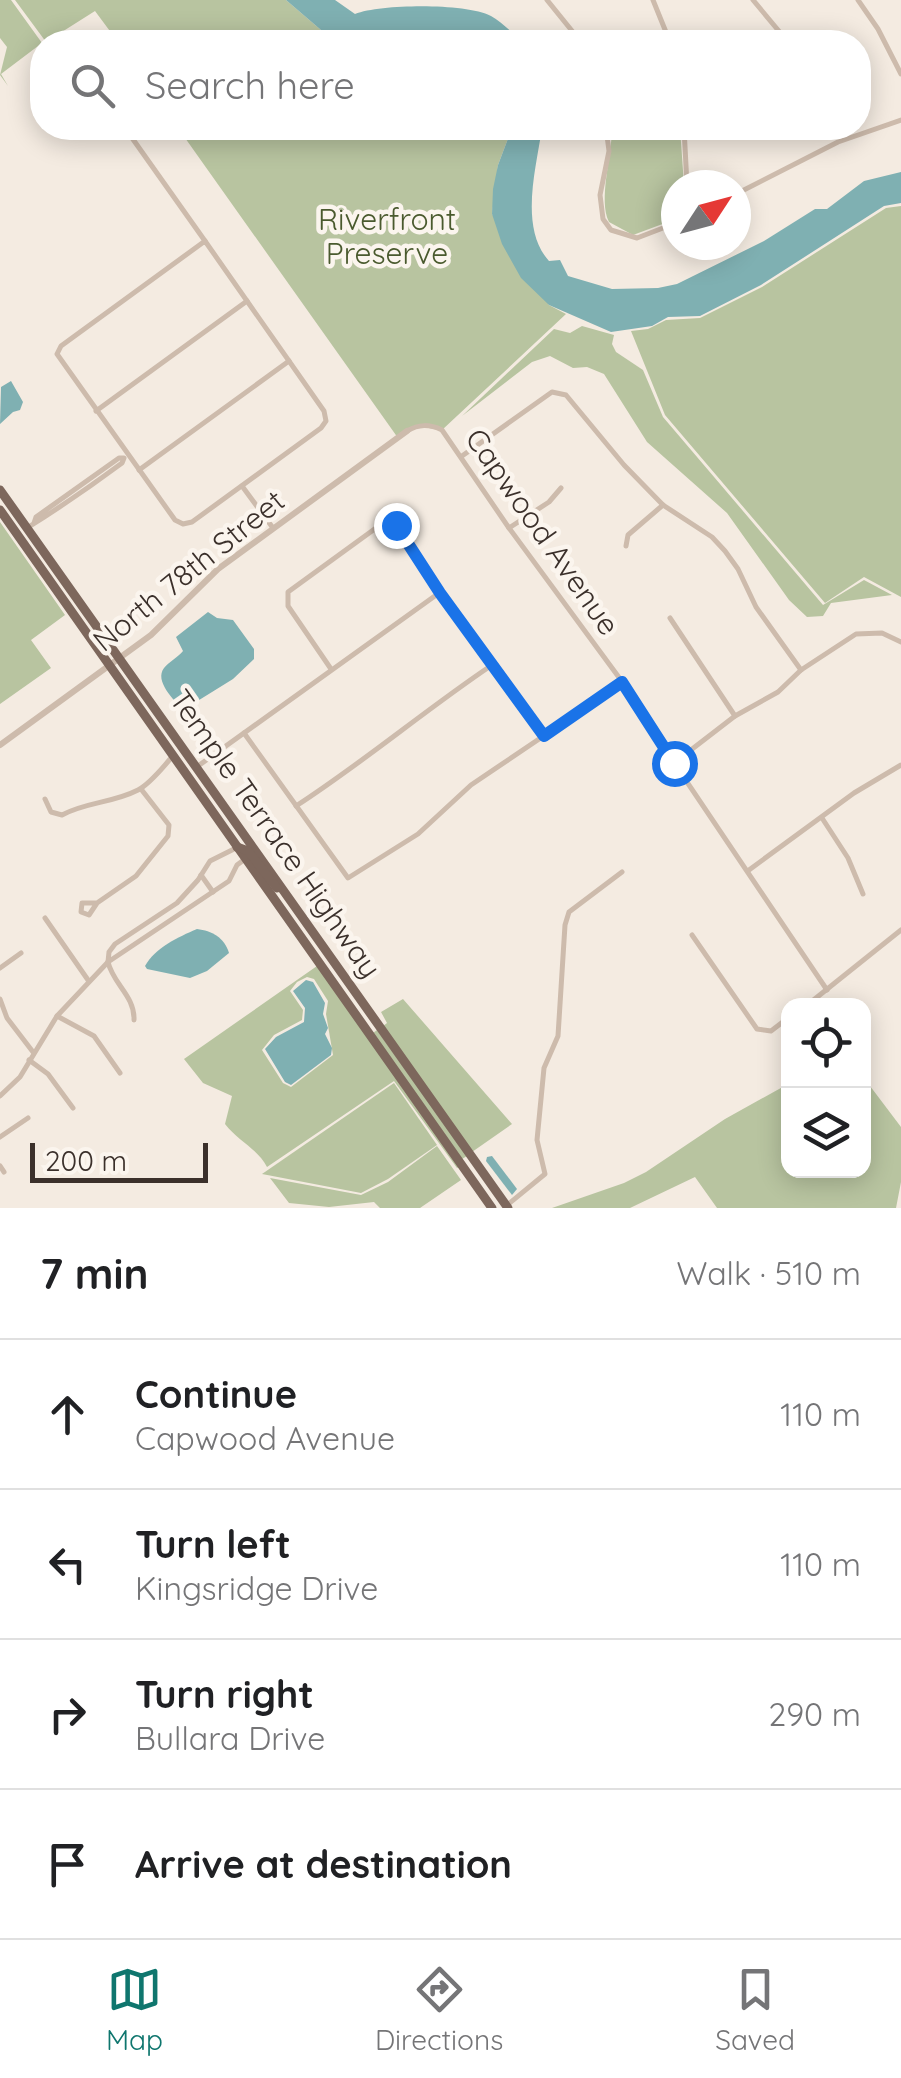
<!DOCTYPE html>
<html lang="en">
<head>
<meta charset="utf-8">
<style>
  body { margin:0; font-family:Quicksand,sans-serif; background:#f6f6f6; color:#202124 }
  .controls { position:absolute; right:30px; bottom:30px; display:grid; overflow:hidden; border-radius:20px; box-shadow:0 5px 25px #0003 }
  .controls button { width:90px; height:90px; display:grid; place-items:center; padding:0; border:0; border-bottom:2px solid #e0e0e0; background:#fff; color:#202124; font:50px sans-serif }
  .compass { position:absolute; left:661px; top:170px; width:90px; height:90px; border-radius:50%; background:#fff; box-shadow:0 5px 25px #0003; rotate:54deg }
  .scale { position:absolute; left:30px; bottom:25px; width:178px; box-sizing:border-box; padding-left:10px; border:5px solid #3b302b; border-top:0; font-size:28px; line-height:35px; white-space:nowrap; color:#3b302b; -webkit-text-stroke:8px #fbf5ee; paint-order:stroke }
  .stop { position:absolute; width:30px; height:30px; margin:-22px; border:8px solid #1a73e8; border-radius:50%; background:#fff }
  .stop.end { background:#1a73e8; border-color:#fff; box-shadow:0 2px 10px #0008 }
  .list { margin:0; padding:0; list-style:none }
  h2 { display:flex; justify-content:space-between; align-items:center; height:130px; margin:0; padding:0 40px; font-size:42px }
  h2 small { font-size:32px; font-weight:400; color:#757577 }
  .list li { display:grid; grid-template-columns:65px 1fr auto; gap:30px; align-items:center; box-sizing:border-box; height:150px; padding:0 40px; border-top:2px solid #e0e0e0 }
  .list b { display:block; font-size:38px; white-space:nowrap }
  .list p { margin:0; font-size:32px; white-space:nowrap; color:#757577 }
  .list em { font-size:32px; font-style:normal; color:#757577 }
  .icon { flex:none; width:55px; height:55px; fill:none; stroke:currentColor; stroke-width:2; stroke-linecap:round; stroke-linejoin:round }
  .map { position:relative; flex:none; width:901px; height:1208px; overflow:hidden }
  .search { position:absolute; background:#fff; box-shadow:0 5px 25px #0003; left:30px; right:30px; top:30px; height:110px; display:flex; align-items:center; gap:25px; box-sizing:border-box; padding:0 35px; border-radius:40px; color:#757577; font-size:38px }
  .sheet { height:730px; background:#fff }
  nav { display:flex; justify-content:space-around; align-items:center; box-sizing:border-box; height:140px; border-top:2px solid #e0e0e0; background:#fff; font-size:28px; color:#757577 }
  nav a { display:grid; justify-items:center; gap:5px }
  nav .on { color:#0f766e }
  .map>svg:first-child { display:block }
  .green { fill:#b8c4a0; fill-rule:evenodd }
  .water { fill:#7fb0b2 }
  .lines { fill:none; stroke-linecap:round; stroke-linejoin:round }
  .minor { stroke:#cdbbac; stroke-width:5 }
  .tertiary { stroke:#cdbbac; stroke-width:6 }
  .primary { stroke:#7d675c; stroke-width:9 }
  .route { stroke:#1a73e8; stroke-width:12 }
  .labels { text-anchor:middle; stroke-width:9; stroke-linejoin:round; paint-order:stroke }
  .park-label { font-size:30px; fill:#4a5a2e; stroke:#fbf5ee }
  .street-label { font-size:30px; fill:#3b302b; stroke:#fbf5ee }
</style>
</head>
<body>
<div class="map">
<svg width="901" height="1208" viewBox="0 0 901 1208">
  <rect width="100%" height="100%" fill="#f4ebe1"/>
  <g class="green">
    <path d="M0,0H11L42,43L1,74L8,86L0,75L7,47L0,38Z"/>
    <path d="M15,0H286L335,42H118L95,11L46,42Z"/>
    <path d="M178,128H512L498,165L492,214L549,305L566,314L442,430L416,426L398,438Z"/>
    <path d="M612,128H680L684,185H676V219L633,235L609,222C598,200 612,155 612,128Z"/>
    <path d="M901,206V597L864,577L825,603L665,415L631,331L648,329L666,320L700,318L762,287L886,208Z"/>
    <path d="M582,326L614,335L612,344L616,352L643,370L663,417L823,605L864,580L892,595L831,603L823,616L807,617L789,600L727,513L647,442L604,374L587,367L573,368L550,356L532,362L462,416L554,329L570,333Z"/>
    <path d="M0,522L65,615L31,640L51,668L0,704Z"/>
    <path d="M317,966L459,1167L457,1168L394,1081L267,1167C258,1149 238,1141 225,1124L232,1096L203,1083L184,1059ZM307,977L314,979L328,1001L326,1014L333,1055L291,1087L283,1083L262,1050L274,1035L302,1020L303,1010L290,991L297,982Z"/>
    <path d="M403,999L512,1124L472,1152L383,1026L387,1023L381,1012Z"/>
    <path d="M377,1030L467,1156L462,1159L373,1033Z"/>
    <path d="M864,1078L901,1127V1182L896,1208H717L695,1177L630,1208H552L624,1183L646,1172L725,1119L788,1084V1170H864Z"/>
    <path d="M394,1083L437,1145L388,1179L361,1193L262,1174Z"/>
    <path d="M437,1146L461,1180L420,1208H380L374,1202L329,1207L289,1203L270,1178L361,1195L388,1182Z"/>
  </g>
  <g class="water">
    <path d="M286,0H335L355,14C382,4 465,3 491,16C502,22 513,34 523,42H335Z"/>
    <path d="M512,128H542C536,169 519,228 549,261L560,260L568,276L612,289L658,288L677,284L764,241L815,209H827L864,181L901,172V203L884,206L761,285L700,316L668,317L652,326L611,332L549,305L521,278L502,244L492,214L493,189L498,165Z"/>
    <path d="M11,381L23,402L20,410L13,412L0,424L1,387Z"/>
    <path d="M208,612L217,618L233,620L254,649V659L233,679L183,710C174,700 154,681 164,668C170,661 178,657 183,651L176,637Z"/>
    <path d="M197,929C212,931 224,937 229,953L207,971L190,978L147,969L145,966C155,948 178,937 197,929Z"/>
    <path d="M306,980L313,982L325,1003L323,1014L328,1028L325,1034L332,1048L331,1055L291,1085L285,1082L265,1049L276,1037L304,1022L305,1008L293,991Z"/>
    <path d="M492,1156L517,1189L512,1195L486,1161L487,1157Z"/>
  </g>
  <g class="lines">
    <g class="minor">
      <path d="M547,0L581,42"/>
      <path d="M653,0L670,42"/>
      <path d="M753,0L788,42"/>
      <path d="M858,0L878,29L901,74"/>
      <path d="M92,128L98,135L107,137L122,128"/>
      <path d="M125,128L205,241"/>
      <path d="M606,128L609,151L600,195L603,219L611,230L637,238L676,223"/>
      <path d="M684,128L687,185"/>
      <path d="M736,194L838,142L901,120"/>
      <path d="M205,241L324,411L326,421L321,428L192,522L183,524L175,520L57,354L61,346Z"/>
      <path d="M96,411L247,301"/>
      <path d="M407,431C419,424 429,424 442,430L509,528L640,706L654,733L827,990"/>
      <path d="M462,456L552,392L566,395L624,465L663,505L712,537L725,551L738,569L756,607L801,670"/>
      <path d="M139,470L289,361"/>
      <path d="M242,486L273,528"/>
      <path d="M27,528C59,508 91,486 122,463L124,458H119L36,517L34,523"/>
      <path d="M509,528L549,502L561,488"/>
      <path d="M626,546L628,535L663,505"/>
      <path d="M670,618L735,716"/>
      <path d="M331,669L288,606V592L387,520L396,525L440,593L544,736"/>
      <path d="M244,733L348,878L418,834L471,785L622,683"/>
      <path d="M674,763L735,716L778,692L801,670L856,634L882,633L901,642"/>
      <path d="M198,766L439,593"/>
      <path d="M45,799L51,812L62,815C86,802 113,803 138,790C151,783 162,768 172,757"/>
      <path d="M296,806C364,762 425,710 492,665"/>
      <path d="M822,818L848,858L863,894"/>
      <path d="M749,870L854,793L901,765"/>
      <path d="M201,875L213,892"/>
      <path d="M97,903L89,915L81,912L82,903H97L136,876L168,836L169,825L141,789"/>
      <path d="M45,918L88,980"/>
      <path d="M692,935L757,1029L771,1031L788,1018"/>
      <path d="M108,962L109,952L115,944L177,903L198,880L210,861L236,848"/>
      <path d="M108,962C113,984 135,996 134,1020"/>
      <path d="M0,968L21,953"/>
      <path d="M0,999L7,1018L33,1052"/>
      <path d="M806,1006L901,930"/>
      <path d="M57,1016L94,1036L120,1073"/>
      <path d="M29,1060L48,1074L73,1108"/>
      <path d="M0,1096L20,1077L57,1016L108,962L229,881L237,865L245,859"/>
      <path d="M0,1137L28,1118"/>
      <path d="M0,1166L4,1172"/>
      <path d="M506,1206L545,1174L537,1140L544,1068L558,1036L565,925L569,912L622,872"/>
    </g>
    <path class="tertiary" d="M0,745L151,635L218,569L407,431"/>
    <g class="primary">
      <path d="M0,490L508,1208"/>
      <path d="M0,510L492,1208"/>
      <path d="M237,847L248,851L277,888"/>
    </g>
  </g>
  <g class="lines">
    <path class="route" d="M396,525L440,593L544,736L622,682L674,763"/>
  </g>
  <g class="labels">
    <g class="park-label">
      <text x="387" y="230">Riverfront<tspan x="387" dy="34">Preserve</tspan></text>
    </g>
    <g class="street-label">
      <text transform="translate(542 532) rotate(55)" y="10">Capwood Avenue</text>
      <text transform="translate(189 571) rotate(-39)" y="10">North 78th Street</text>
      <text transform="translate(275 834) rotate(55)" y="10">Temple Terrace Highway</text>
    </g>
  </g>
</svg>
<div class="controls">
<button><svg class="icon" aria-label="locate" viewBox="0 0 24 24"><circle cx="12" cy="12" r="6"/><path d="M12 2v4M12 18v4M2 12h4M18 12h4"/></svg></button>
<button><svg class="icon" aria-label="layers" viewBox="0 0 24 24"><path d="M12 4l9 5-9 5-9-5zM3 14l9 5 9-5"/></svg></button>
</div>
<svg class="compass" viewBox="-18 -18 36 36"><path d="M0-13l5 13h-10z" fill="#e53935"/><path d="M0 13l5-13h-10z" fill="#757577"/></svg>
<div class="scale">200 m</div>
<div class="stop" style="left:674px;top:763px"></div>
<div class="stop end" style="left:396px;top:525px"></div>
<div class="search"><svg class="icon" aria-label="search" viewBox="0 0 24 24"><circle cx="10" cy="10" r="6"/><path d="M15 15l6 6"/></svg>Search here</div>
</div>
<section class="sheet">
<h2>7 min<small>Walk · 510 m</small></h2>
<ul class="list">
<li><svg class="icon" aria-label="ahead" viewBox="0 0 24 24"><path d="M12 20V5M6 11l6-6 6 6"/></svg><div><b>Continue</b><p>Capwood Avenue</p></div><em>110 m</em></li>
<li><svg class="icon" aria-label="left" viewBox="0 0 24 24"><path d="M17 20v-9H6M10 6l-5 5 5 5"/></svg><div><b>Turn left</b><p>Kingsridge Drive</p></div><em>110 m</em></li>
<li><svg class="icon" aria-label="right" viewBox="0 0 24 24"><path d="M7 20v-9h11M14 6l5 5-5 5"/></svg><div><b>Turn right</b><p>Bullara Drive</p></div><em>290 m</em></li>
<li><svg class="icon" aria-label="arrive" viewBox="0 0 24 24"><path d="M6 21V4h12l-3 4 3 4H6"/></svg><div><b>Arrive at destination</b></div></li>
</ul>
</section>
<nav>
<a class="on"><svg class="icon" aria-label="map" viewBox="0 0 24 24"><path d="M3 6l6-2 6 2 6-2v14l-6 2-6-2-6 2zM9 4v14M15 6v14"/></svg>Map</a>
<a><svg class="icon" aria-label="directions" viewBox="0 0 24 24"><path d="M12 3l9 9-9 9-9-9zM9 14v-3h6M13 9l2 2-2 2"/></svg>Directions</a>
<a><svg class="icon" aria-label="saved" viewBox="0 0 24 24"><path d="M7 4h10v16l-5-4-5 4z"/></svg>Saved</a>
</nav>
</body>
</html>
